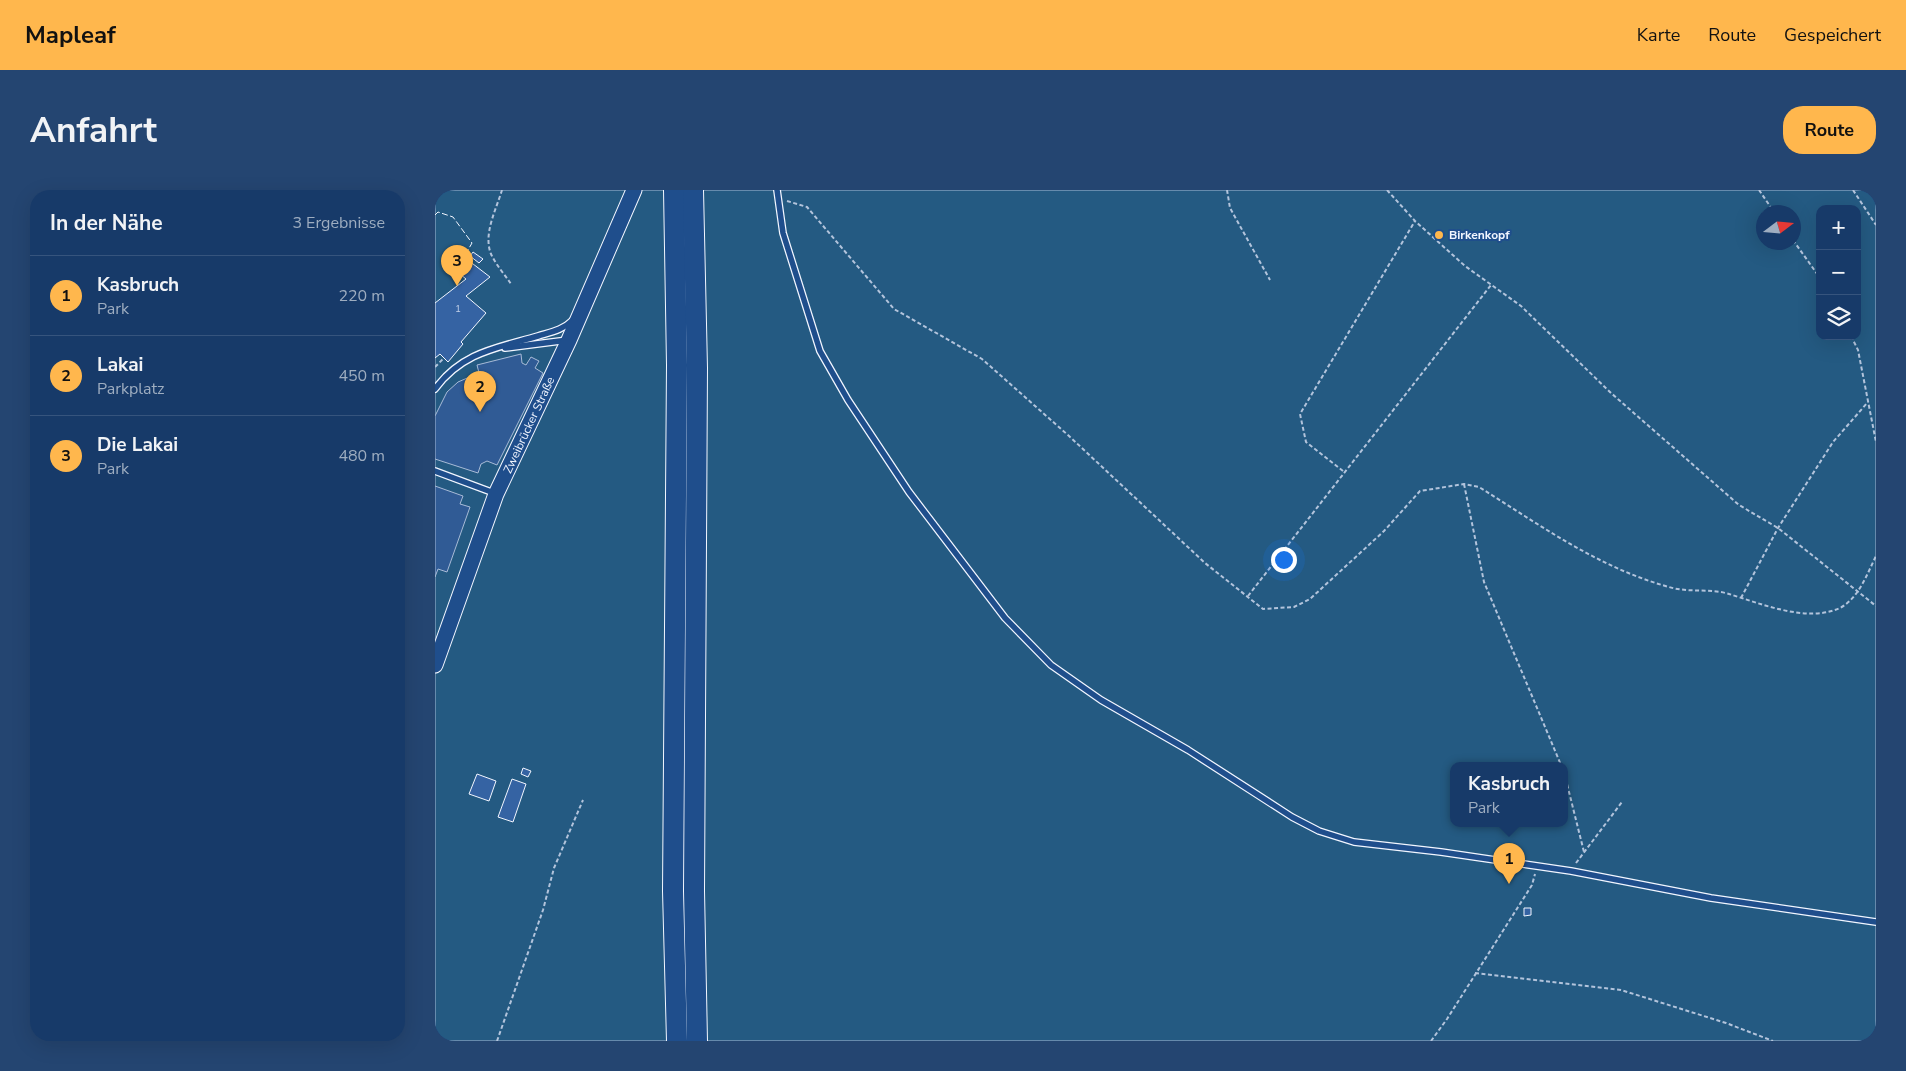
<!DOCTYPE html>
<html lang="de">
<head>
<meta charset="utf-8">
<style>
  body { margin:0; font-family:"Nunito Sans",sans-serif; background:#244571; color:#f1f3f6 }
  .controls { position:absolute; right:15px; top:15px; display:grid; overflow:hidden; border-radius:10px; box-shadow:0 5px 20px #0002 }
  .controls button { width:45px; height:45px; display:grid; place-items:center; padding:0; border:0; border-bottom:1px solid #36547d; background:#173a69; color:#f1f3f6; font:25px sans-serif }
  .compass { position:absolute; left:1321px; top:15px; width:45px; height:45px; border-radius:50%; background:#173a69; box-shadow:0 5px 20px #0002; rotate:74deg }
  .you { position:absolute; left:848px; top:369px; width:18px; height:18px; margin:-12px; border:4px solid #fff; border-radius:50%; background:#1a73e8; box-shadow:0 0 0 8px #1a73e833 }
  .badge { display:grid; place-items:center; width:32px; height:32px; border-radius:50%; background:#ffb74d; color:#111; font-size:16px; font-weight:700 }
  .pin { position:absolute; translate:-50% -41px; filter:drop-shadow(0 1px 2px #0008) }
  .pin::after { content:''; position:absolute; top:26px; width:18px; height:15px; background:inherit; clip-path:polygon(0 0,100% 0,50% 100%) }
  .popup { position:absolute; left:1015px; top:572px; width:118px; height:65px; box-sizing:border-box; display:grid; place-content:center; border-radius:10px; background:#173a69; filter:drop-shadow(0 1px 4px #0005); font-size:16px; white-space:nowrap; color:#9eadc0 }
  .popup b { font-size:19px; color:#f1f3f6 }
  .popup::after { content:''; position:absolute; left:50%; top:100%; margin-left:-10px; border:10px solid transparent; border-top-color:#173a69 }
  .list { margin:0; padding:0; list-style:none }
  h2 { display:flex; justify-content:space-between; align-items:center; height:65px; margin:0; padding:0 20px; font-size:21px }
  h2 small { font-size:16px; font-weight:400; color:#9eadc0 }
  .list li { display:grid; grid-template-columns:32px 1fr auto; gap:15px; align-items:center; box-sizing:border-box; height:80px; padding:0 20px; border-top:1px solid #36547d }
  .list b { display:block; font-size:19px; white-space:nowrap }
  .list p { margin:0; font-size:16px; white-space:nowrap; color:#9eadc0 }
  .list em { font-size:16px; font-style:normal; color:#9eadc0 }
  .icon { flex:none; width:28px; height:28px; fill:none; stroke:currentColor; stroke-width:2; stroke-linecap:round; stroke-linejoin:round }
  .map { position:relative; flex:none; width:1441px; height:851px; overflow:hidden; border-radius:20px }
  header { display:flex; align-items:center; gap:30px; box-sizing:border-box; height:70px; padding:0 25px; background:#ffb74d; color:#111 }
  header strong { font-size:24px }
  nav { display:flex; gap:28px; margin-inline-start:auto; font-size:18px }
  .intro { display:flex; align-items:center; justify-content:space-between; box-sizing:border-box; height:120px; padding:0 30px }
  h1 { margin:0; font-size:35px }
  .button { padding:12px 22px; border-radius:20px; background:#ffb74d; color:#111; font-size:18px; font-weight:700 }
  main { display:flex; gap:30px; padding:0 30px }
  aside { flex:1; background:#173a69; border-radius:20px; box-shadow:0 5px 20px #0002 }
  .map>svg:first-child { display:block }
  .green { fill:#245a82; stroke:#a8bbd7; fill-rule:evenodd }
  .parking { fill:#305b95; stroke:#a8bbd7 }
  .building { fill:#3563a3; stroke:#f2f6ff }
  .lines { fill:none; stroke-linecap:round; stroke-linejoin:round }
  .lane-casing { stroke:#f2f6ff; stroke-width:8 }
  .secondary-casing { stroke:#f2f6ff; stroke-width:17 }
  .highway-casing { stroke:#f2f6ff; stroke-width:22 }
  .path { stroke:#b3c4dc; stroke-width:2; stroke-dasharray:4 2.5; stroke-linecap:butt }
  .lane { stroke:#1f4e8c; stroke-width:5.5 }
  .secondary { stroke:#1f4e8c; stroke-width:15 }
  .highway { stroke:#1f4e8c; stroke-width:20 }
  .fence { stroke:#f2f6ff; stroke-width:1; stroke-dasharray:6 2.5; stroke-linecap:butt }
  .poi-dot { fill:#ffb74d; stroke:#1f4e8c; stroke-width:2 }
  .labels { text-anchor:middle; stroke-width:4; stroke-linejoin:round; paint-order:stroke }
  .number-label { font-size:10px; fill:#c3d1e8 }
  .poi-label { font-size:12px; font-weight:bold; fill:#f2f6ff; stroke:#1f4e8c; text-anchor:start }
  .street-label { font-size:12px; fill:#f2f6ff; stroke:#1f4e8c }
</style>
</head>
<body>
<header>
<strong>Mapleaf</strong>
<nav><a>Karte</a><a>Route</a><a>Gespeichert</a></nav>
</header>
<div class="intro"><h1>Anfahrt</h1><a class="button">Route</a></div>
<main>
<aside>
<h2>In der Nähe<small>3 Ergebnisse</small></h2>
<ul class="list">
<li><span class="badge">1</span><div><b>Kasbruch</b><p>Park</p></div><em>220 m</em></li>
<li><span class="badge">2</span><div><b>Lakai</b><p>Parkplatz</p></div><em>450 m</em></li>
<li><span class="badge">3</span><div><b>Die Lakai</b><p>Park</p></div><em>480 m</em></li>
</ul>
</aside>
<div class="map">
<svg width="1441" height="851" viewBox="0 0 1441 851">
  <rect width="100%" height="100%" fill="#1f4e8c"/>
  <path class="green" d="M0,0H1441V851H0ZM1385,19H1422V146H1385ZM1328,22H1358V52H1328ZM1019,575H1129V633H1019Z"/>
  <g class="parking">
    <path d="M86,164L87,173L91,175L96,167L104,171L100,178L108,183L62,275L52,271L46,274L43,283L0,269V226L12,202L23,192L44,183L42,175Z"/>
    <path d="M0,296L28,306L25,314L35,317L12,382L3,379L0,387Z"/>
  </g>
  <g class="building">
    <path d="M38,62L48,69L44,73L35,66Z"/>
    <path d="M29,67L55,87L31,106L51,123L26,152L28,154L13,172L5,164L0,168V113L31,89L19,79Z"/>
    <path d="M88,578L96,581L93,587L86,584Z"/>
    <path d="M42,584L61,591L54,611L34,604Z"/>
    <path d="M77,589L91,594L78,632L63,627Z"/>
    <path d="M1089,718H1096V725L1089,726Z"/>
  </g>
  <g class="lines">
    <g class="lane-casing">
      <g id="lane">
        <path d="M342,0L348,43L385,161L413,210L474,302L570,428L616,475L666,510L753,560L857,627L884,641L919,652L1006,662L1136,681L1276,708L1441,732"/>
        <path d="M70,158L133,150"/>
        <path d="M0,199C27,162 62,158 103,146C116,142 128,140 138,130"/>
        <path d="M0,281L59,303"/>
      </g>
    </g>
    <g class="secondary-casing">
      <path id="secondary" d="M0,475L61,304L134,150L199,0"/>
    </g>
    <g class="highway-casing">
      <g id="highway">
        <path d="M239,0L242,175L238,701L242,851"/>
        <path d="M258,0L262,178L259,701L262,851"/>
      </g>
    </g>
    <g class="path">
      <path d="M67,0C61,20 48,44 56,64C61,75 70,85 76,94"/>
      <path d="M792,0L795,18L835,90"/>
      <path d="M952,0L980,31L1030,76L1086,116L1176,203L1304,315L1343,338L1441,416"/>
      <path d="M1324,0L1339,22"/>
      <path d="M1418,0L1441,35"/>
      <path d="M352,11L372,17L459,119L547,169L634,246L770,373L828,419L859,417L875,409L949,341L985,301L1029,294L1044,297C1105,335 1164,378 1234,397C1253,403 1275,398 1294,404C1327,414 1372,433 1405,418C1424,408 1432,384 1441,366"/>
      <path d="M1358,50L1385,88"/>
      <path d="M1416,146L1423,160L1441,252"/>
      <path d="M0,177L9,168"/>
      <path d="M908,281L871,252L865,224L980,31"/>
      <path d="M1029,294L1049,392L1126,575"/>
      <path d="M813,406L1056,95"/>
      <path d="M1306,408L1343,338L1398,252L1433,212"/>
      <path d="M1129,582L1149,662"/>
      <path d="M1141,673L1187,612"/>
      <path d="M1040,783L1186,800L1291,833L1338,851"/>
      <path d="M62,851L108,720L119,678L148,610"/>
      <path d="M996,851L1012,829L1097,695L1100,684"/>
    </g>
    <use href="#lane" class="lane"/>
    <use href="#secondary" class="secondary"/>
    <use href="#highway" class="highway"/>
    <path class="fence" d="M0,25L3,22L18,27L37,53L29,67"/>
  </g>
  <circle class="poi-dot" cx="1004" cy="45" r="5"/>
  <g class="labels">
    <g class="number-label">
      <text x="23" y="122">1</text>
    </g>
    <g class="poi-label">
      <text x="1014" y="49">Birkenkopf</text>
    </g>
    <g class="street-label">
      <text transform="translate(94 235) rotate(-65)" y="4">Zweibrücker Straße</text>
    </g>
  </g>
</svg>
<div class="controls">
<button>+</button>
<button>−</button>
<button><svg class="icon" aria-label="layers" viewBox="0 0 24 24"><path d="M12 4l9 5-9 5-9-5zM3 14l9 5 9-5"/></svg></button>
</div>
<svg class="compass" viewBox="-18 -18 36 36"><path d="M0-13l5 13h-10z" fill="#e53935"/><path d="M0 13l5-13h-10z" fill="#9eadc0"/></svg>
<div class="you"></div>
<div class="pin badge" style="left:1074px;top:694px">1</div>
<div class="popup"><b>Kasbruch</b>Park</div>
<div class="pin badge" style="left:45px;top:222px">2</div>
<div class="pin badge" style="left:22px;top:96px">3</div>
</div>
</main>
</body>
</html>
